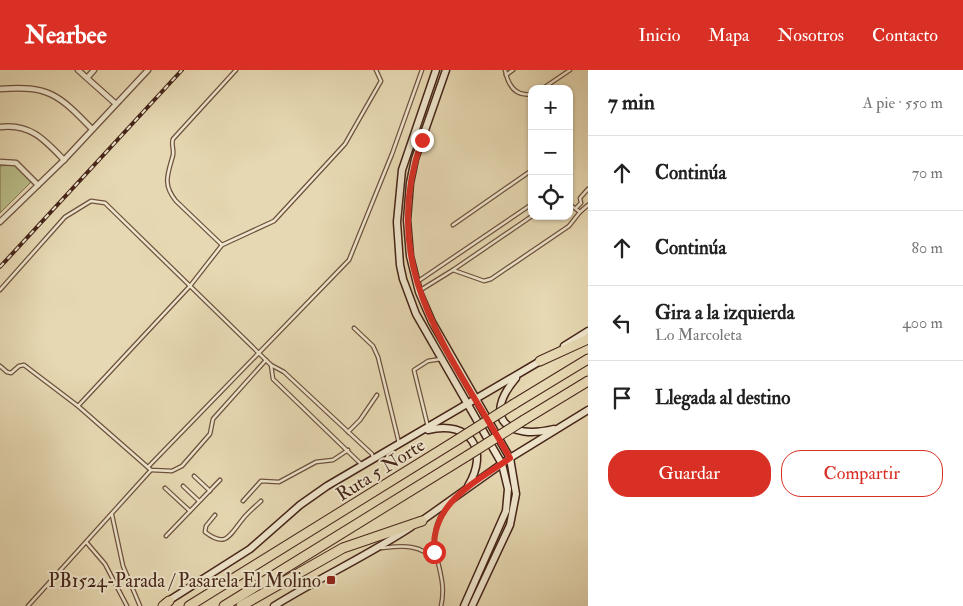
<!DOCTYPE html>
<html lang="es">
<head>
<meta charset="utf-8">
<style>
  body { margin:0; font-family:"IM FELL Double Pica",serif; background:#f2f2f2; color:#222 }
  .controls { position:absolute; right:15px; top:15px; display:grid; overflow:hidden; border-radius:10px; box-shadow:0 1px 4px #0004 }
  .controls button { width:45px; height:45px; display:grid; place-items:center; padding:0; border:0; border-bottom:1px solid #e0e0e0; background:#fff; color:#222; font:25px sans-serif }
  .stop { position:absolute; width:15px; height:15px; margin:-11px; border:4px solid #d93025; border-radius:50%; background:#fff }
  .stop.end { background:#d93025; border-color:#fff; box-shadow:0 1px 5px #0008 }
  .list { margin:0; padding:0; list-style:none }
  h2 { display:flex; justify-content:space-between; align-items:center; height:65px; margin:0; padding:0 20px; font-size:21px }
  h2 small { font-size:16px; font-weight:400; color:#767676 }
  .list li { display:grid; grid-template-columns:32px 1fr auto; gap:15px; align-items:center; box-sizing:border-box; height:75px; padding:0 20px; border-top:1px solid #e0e0e0 }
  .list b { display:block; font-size:19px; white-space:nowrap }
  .list p { margin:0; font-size:16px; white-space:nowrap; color:#767676 }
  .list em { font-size:16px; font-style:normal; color:#767676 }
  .actions { display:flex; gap:10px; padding:15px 20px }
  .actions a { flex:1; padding:11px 0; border:1px solid #d93025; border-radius:20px; text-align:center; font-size:18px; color:#d93025 }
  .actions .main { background:#d93025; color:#fff }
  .icon { flex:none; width:28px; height:28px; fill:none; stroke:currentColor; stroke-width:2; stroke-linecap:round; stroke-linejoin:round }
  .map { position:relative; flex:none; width:588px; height:536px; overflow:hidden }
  header { display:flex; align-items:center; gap:30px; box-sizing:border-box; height:70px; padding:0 25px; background:#d93025; color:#fff }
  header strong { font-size:24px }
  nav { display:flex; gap:28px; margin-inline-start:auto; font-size:18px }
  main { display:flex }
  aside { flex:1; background:#fff }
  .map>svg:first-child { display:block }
  .park { fill:#b9bd89; stroke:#807151 }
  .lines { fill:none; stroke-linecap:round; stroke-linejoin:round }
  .lane-casing { stroke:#6e523f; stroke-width:5 }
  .street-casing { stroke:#6e523f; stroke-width:7 }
  .secondary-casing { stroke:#462519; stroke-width:9 }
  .highway-casing { stroke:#462519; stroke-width:11 }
  .lane { stroke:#efe6cd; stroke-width:2.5 }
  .street { stroke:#efe6cd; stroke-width:4.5 }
  .secondary { stroke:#efe6cd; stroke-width:6 }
  .highway { stroke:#e6d8b2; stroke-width:9 }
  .rail-casing { stroke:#462519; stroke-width:4 }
  .rail { stroke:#efe6cd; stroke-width:2; stroke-dasharray:5.5; stroke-linecap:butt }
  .highway-bridge-casing { stroke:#462519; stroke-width:11; stroke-linecap:butt }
  .highway-bridge { stroke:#e6d8b2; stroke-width:9 }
  .route { stroke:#d93025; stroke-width:6 }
  .poi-dot { fill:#8f2418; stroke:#efe6cd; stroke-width:2 }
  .labels { text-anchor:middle; stroke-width:4; stroke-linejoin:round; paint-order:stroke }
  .street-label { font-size:19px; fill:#462519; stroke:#efe6cd }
  .poi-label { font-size:19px; fill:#462519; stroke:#efe6cd; text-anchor:end }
</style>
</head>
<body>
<header>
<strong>Nearbee</strong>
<nav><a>Inicio</a><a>Mapa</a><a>Nosotros</a><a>Contacto</a></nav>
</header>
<main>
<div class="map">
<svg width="588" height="536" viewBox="0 0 588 536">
  <rect width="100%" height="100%" fill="#e6d8b2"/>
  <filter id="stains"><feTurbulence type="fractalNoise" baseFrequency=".004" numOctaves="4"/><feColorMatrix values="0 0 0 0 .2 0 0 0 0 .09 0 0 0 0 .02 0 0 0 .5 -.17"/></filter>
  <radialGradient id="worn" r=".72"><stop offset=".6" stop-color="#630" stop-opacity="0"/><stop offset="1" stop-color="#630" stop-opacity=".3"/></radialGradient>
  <path class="park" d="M16,94L32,111L0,143V96Z"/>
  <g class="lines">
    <g class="lane-casing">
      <g id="lane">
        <path d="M505,0C508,15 515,27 532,24"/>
        <path d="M506,5L513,0"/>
        <path d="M542,19L570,0"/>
        <path d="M576,138L581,133L580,128L588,119"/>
        <path d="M580,142L588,135"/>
        <path d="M453,155L532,100"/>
        <path d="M222,175L176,131C162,114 168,104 173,85C174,79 171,74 173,69L236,0"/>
        <path d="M453,200L532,146"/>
        <path d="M417,212L532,134"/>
        <path d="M0,220L65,147L91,131L105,133L271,295"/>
        <path d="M419,221L453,200L484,211L491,209L569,156L580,142L569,134"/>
        <path d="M354,258L373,276L378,287L399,373"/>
        <path d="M0,296L7,302L11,303L19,296L24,295L78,336L151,400L172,401L182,396L210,364L213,349L266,290"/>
        <path d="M78,336L190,216L222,175L274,151L345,74L381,11L376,0"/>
        <path d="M428,357L414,300L428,291L441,289"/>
        <path d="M348,362L360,350L377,325"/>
        <path d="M362,395L273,309L271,295L284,302L372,384L373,388"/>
        <path d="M148,397L349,190L392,84L422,0"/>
        <path d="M194,406L210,421"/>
        <path d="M183,416L199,431"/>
        <path d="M165,418L190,441"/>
        <path d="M243,431L261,411L279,412L316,392L333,390L348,380"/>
        <path d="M112,445L123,496L140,536"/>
        <path d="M215,445L206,456L205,462C226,478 229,466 242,450C247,443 255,437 261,431"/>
        <path d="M166,466L220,410"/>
        <path d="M87,473L105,494L127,536"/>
        <path d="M381,478C401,476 421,473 435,491"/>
        <path d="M28,536L151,400"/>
        <path d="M441,536C450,498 419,476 446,437"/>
      </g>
    </g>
    <g class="street-casing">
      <g id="street">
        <path d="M78,0L116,34"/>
        <path d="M88,7L94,0"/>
        <path d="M0,19C49,15 59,25 92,59"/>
        <path d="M0,57C30,53 45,70 64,90"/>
        <path d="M0,92L16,93L38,115"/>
        <path d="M0,152L64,90L148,0"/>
      </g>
    </g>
    <g class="secondary-casing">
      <g id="secondary">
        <path d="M436,0L402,100L397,152L400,195L403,209L416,244L502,394L508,419L506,441L464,536"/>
        <path d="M446,0L415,89L410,113L407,150L410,186L419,222L432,252L510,388L516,424L510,455L472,536"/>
        <path d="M564,276L588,261"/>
        <path d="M516,308C481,349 509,370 554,359"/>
        <path d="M428,360C470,350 490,380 468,416"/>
        <path d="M420,452L510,388L588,340"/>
        <path d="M165,533L250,479L300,435L327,416L542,290"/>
        <path d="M274,536C319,508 367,486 411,457"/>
      </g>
    </g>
    <g class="highway-casing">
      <g id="highway">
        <path d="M540,291L588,269"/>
        <path d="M514,334L588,289"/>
        <path d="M524,350L588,311"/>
        <path d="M163,536L169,531"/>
        <path d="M189,536L457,370"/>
        <path d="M224,536L467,386"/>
        <path d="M241,536L343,478L422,451"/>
      </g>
    </g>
    <use href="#lane" class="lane"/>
    <use href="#street" class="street"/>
    <use href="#secondary" class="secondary"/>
    <use href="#highway" class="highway"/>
    <g class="rail-casing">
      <path id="rail" d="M0,197L182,0"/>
    </g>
    <use href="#rail" class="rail"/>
    <g class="highway-bridge-casing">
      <g id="highway-bridge">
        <path d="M457,370L514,334"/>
        <path d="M467,386L524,350"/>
      </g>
    </g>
    <use href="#highway-bridge" class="highway-bridge"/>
  </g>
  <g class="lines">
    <path class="route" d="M422,70C376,199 450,282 510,388C475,413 431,432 434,482"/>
  </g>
  <rect class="poi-dot" x="326" y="505" width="10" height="10" rx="2.5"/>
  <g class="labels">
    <g class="street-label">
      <text transform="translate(380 399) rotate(-32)" y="7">Ruta 5 Norte</text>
    </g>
    <g class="poi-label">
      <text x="321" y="517">PB1524-Parada / Pasarela El Molino</text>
    </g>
  </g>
  <rect width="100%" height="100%" filter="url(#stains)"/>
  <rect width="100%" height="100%" fill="url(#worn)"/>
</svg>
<div class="controls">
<button>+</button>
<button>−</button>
<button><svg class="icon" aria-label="locate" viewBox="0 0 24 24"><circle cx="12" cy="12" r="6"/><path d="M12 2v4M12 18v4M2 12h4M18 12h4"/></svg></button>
</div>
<div class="stop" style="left:434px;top:482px"></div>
<div class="stop end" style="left:422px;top:70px"></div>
</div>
<aside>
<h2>7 min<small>A pie · 550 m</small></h2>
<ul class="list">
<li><svg class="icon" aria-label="ahead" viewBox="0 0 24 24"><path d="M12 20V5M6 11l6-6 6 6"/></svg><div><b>Continúa</b></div><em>70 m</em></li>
<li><svg class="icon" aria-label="ahead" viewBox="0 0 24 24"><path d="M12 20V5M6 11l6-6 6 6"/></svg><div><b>Continúa</b></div><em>80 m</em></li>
<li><svg class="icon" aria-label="left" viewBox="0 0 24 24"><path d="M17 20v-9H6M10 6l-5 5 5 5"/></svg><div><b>Gira a la izquierda</b><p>Lo Marcoleta</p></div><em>400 m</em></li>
<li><svg class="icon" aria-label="arrive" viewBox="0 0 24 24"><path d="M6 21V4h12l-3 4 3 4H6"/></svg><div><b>Llegada al destino</b></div></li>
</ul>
<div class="actions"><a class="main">Guardar</a><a>Compartir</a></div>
</aside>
</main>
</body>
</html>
